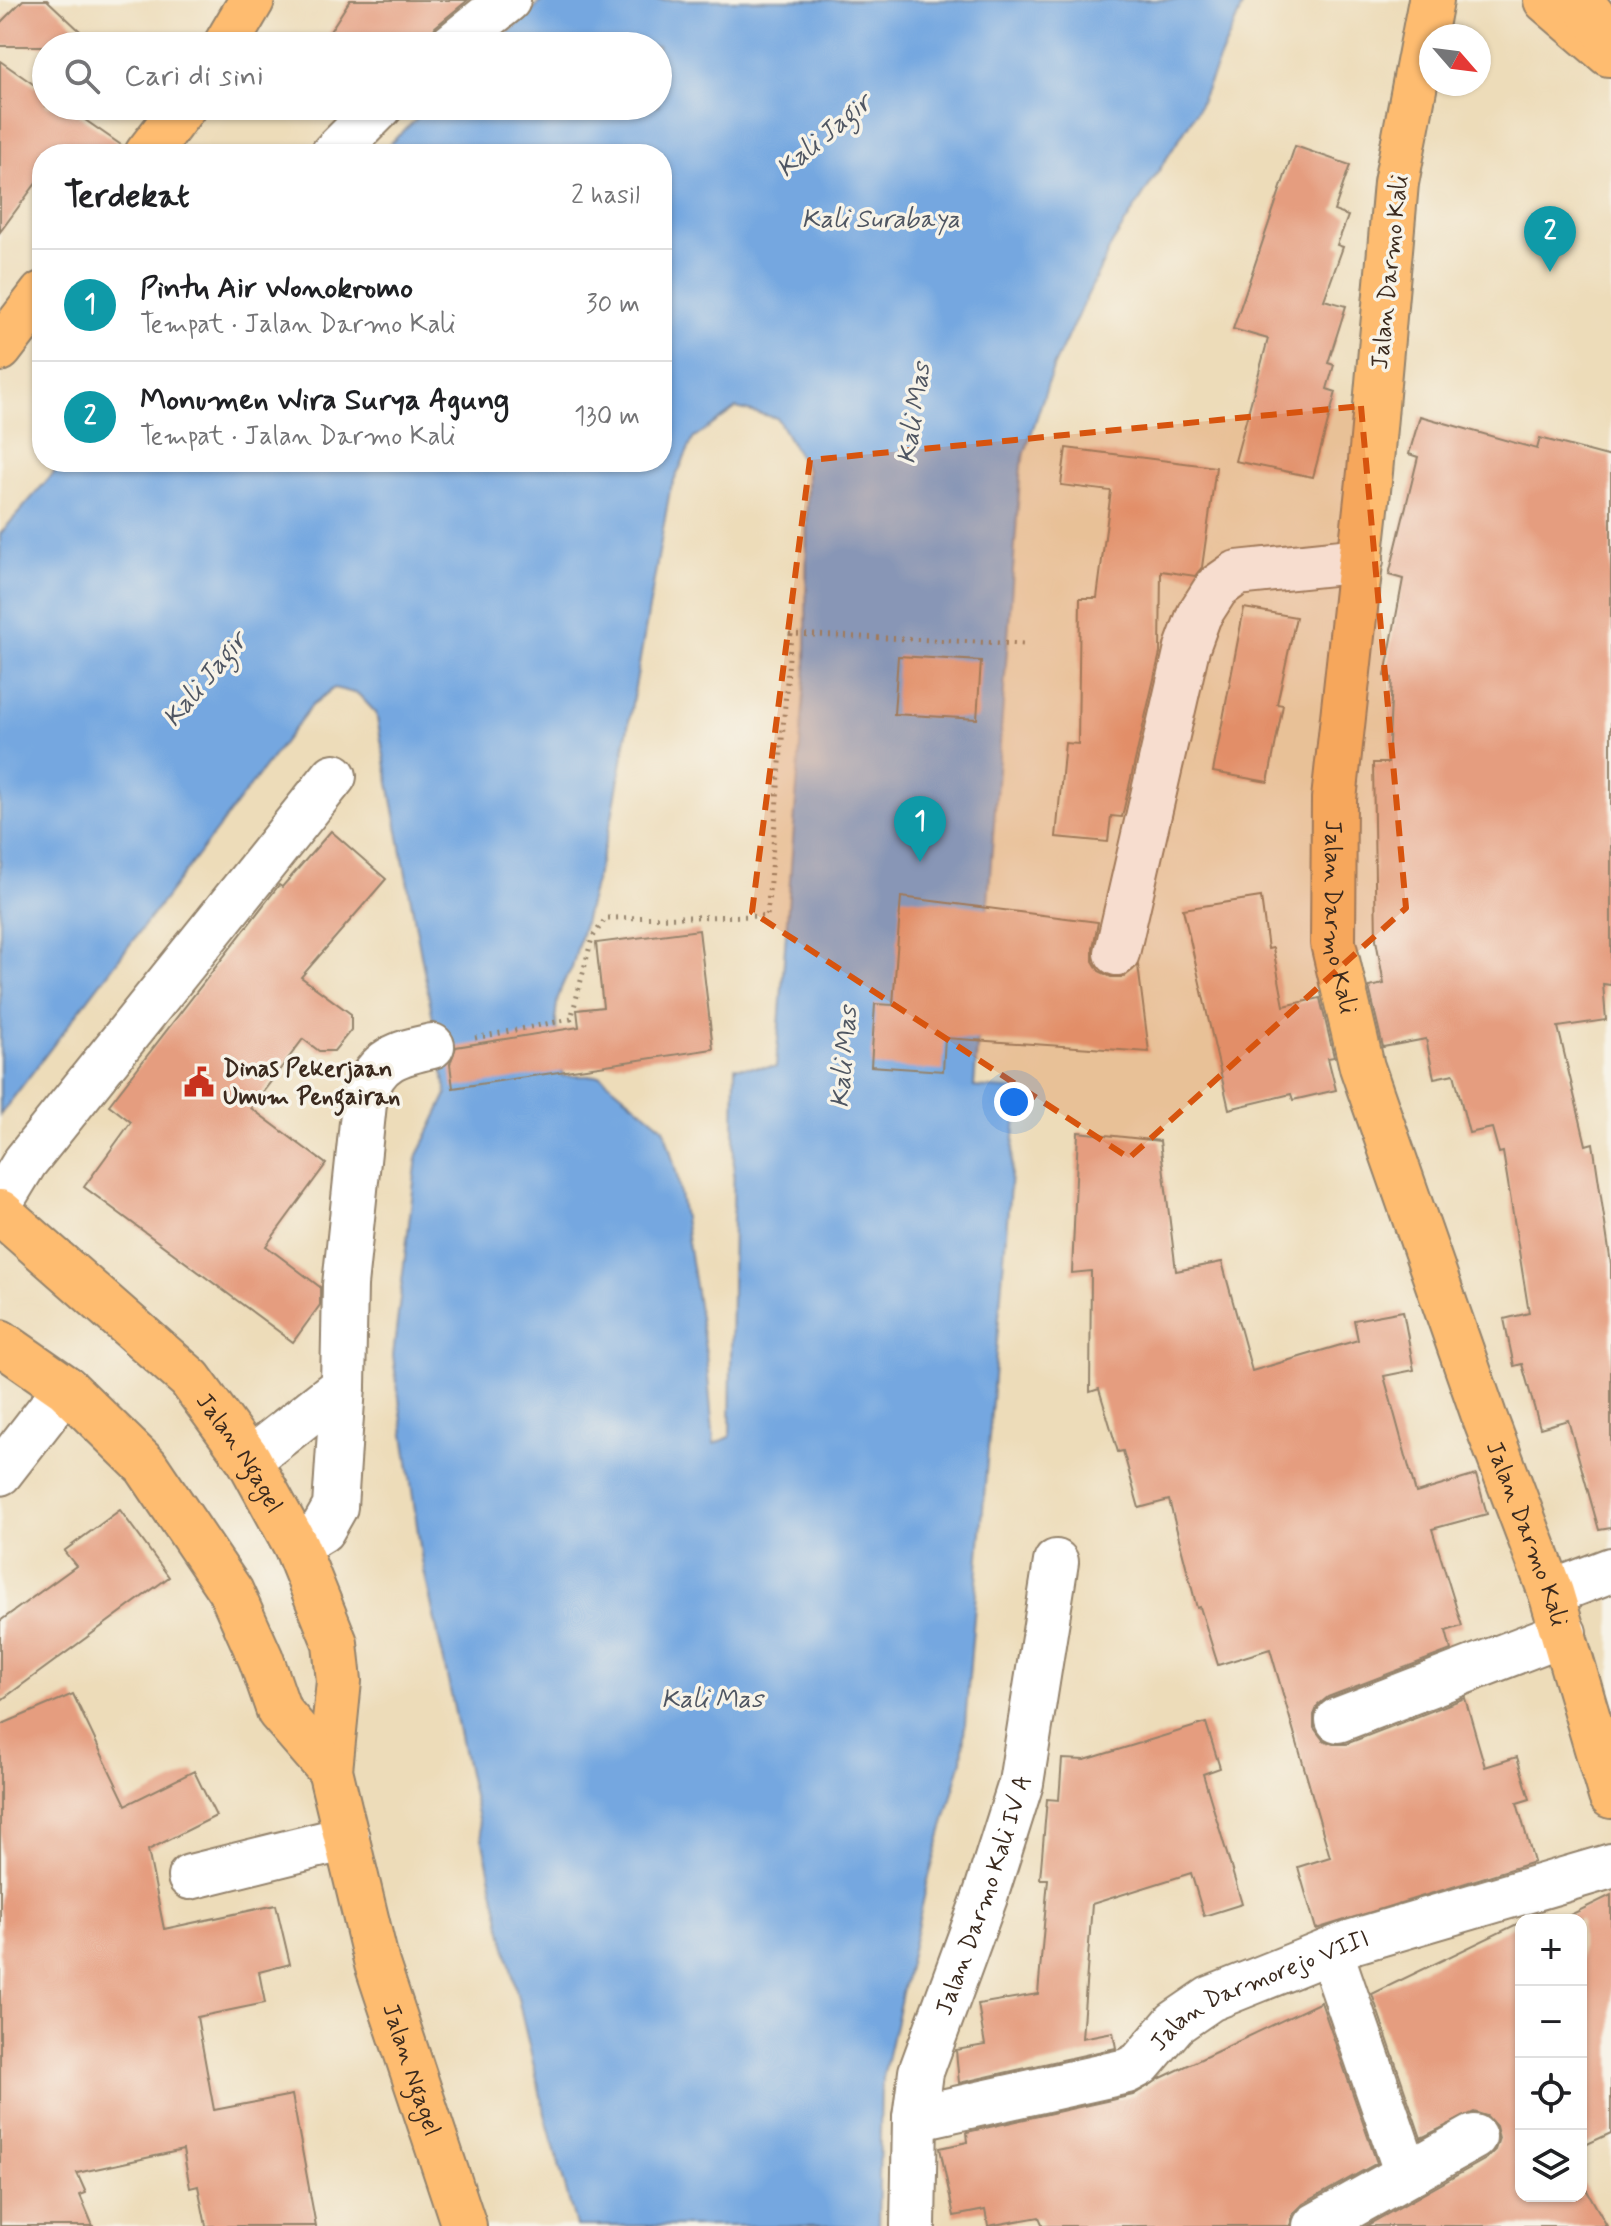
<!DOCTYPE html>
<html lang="id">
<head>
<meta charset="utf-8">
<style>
  body { margin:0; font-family:Mynerve,sans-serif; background:#f6f6f6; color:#202124 }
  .controls { position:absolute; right:24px; bottom:24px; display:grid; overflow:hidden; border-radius:16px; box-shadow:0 2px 6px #0004 }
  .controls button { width:72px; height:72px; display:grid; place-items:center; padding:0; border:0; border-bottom:2px solid #e0e0e0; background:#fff; color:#202124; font:40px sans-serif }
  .compass { position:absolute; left:1419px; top:24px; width:72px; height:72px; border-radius:50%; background:#fff; box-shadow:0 2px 6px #0004; rotate:118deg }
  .you { position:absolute; left:1014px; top:1102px; width:28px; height:28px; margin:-20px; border:6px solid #fff; border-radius:50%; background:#1a73e8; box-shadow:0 0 0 12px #1a73e833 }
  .badge { display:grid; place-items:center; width:52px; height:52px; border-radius:50%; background:#1a73e8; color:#fff; font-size:26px; font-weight:700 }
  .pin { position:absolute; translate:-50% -66px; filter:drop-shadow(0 2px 4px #0008) }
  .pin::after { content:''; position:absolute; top:42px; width:28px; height:24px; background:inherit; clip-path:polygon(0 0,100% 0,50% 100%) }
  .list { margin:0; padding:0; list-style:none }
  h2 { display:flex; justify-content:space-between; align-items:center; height:104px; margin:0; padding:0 32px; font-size:34px }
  h2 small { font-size:26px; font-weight:400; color:#757577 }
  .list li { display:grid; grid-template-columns:52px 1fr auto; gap:24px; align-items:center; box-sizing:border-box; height:112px; padding:0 32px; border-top:2px solid #e0e0e0 }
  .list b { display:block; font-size:30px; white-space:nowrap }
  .list p { margin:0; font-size:26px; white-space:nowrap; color:#757577 }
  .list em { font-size:26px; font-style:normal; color:#757577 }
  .icon { flex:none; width:44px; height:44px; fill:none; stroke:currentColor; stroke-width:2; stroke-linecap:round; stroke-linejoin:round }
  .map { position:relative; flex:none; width:1611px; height:2226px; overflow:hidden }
  .search { position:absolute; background:#fff; box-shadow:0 2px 6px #0004; left:32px; top:32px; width:640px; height:88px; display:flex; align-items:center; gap:20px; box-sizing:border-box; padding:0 28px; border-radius:44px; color:#757577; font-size:30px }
  .panel { position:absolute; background:#fff; box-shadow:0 2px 6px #0004; left:32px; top:144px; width:640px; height:328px; border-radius:32px }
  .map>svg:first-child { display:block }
  .water { fill:#75a7e0; stroke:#58687f; stroke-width:2; fill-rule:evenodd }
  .building { fill:#e59d7f }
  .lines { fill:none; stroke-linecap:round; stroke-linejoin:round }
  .minor-casing { stroke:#94836c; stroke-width:48 }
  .major-casing { stroke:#94836c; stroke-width:48 }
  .highway-casing { stroke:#94836c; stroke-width:48 }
  .path { stroke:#94836c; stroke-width:5; stroke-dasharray:2 6; stroke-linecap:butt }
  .minor { stroke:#fff; stroke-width:44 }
  .major { stroke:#febc70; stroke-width:44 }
  .highway { stroke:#febc70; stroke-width:44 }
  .marked { fill:#d7540e; fill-opacity:0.2; stroke:#d7540e; stroke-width:6; stroke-dasharray:16 10; stroke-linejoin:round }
  .labels { text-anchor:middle; stroke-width:7; stroke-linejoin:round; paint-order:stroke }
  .street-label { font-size:24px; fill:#3b2a1e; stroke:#f7f3e8 }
  .poi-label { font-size:24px; font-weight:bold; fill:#3b2a1e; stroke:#f7f3e8; text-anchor:start }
  .water-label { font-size:26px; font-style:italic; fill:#4f5662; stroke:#f7f3e8 }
</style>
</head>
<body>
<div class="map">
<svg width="1611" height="2226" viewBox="0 0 1611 2226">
  <rect width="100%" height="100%" fill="#f7f3e8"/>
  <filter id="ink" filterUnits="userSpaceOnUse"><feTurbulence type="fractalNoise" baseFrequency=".0125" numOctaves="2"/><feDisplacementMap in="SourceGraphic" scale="16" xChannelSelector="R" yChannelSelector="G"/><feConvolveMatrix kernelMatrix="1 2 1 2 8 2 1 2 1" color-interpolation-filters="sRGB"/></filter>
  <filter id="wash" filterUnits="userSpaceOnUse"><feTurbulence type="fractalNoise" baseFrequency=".006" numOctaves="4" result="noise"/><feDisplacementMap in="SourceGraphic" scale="32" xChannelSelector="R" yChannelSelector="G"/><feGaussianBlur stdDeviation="1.8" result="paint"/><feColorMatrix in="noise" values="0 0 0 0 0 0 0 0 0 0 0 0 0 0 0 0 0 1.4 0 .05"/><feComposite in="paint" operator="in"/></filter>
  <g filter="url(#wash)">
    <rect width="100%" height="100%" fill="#eddcb9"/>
    <path class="water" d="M543,0H1245L1197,111L1112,244L1054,365L1021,465L974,1087L1018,1090L962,1760L927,1884L881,2086L878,2226H576L546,2118L504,1939L422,1561L393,1356L417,1157L447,1094L376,713L358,694L334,688L312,705L0,1115V534L63,462H662V154H379L430,106H658V46H494ZM736,408L777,418L807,470L806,666L776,1067H735L730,1437L714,1444L706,1354L677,1175L664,1128L601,1076H563C558,1034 546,1005 572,968L612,817L670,490L693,439Z"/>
    <g id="blocks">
      <g class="building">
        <path d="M23,0H47L96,46H0V23Z"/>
        <path d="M350,0H468L435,27L427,46H325L322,44Z"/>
        <path d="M0,61L46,93V106H65L124,147L123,154H42V175L0,232Z"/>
        <path d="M1295,146L1350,165L1334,211L1348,216L1337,245L1343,247L1324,300L1346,306L1328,363L1334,365L1327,389L1336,392L1313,477L1235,461L1268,339L1233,329Z"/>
        <path d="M1420,416L1537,449L1540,438L1611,457V985L1603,984L1606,1020L1558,1027L1586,1145L1593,1143L1611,1264V1528L1599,1530L1568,1420L1540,1428L1522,1364L1514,1366L1504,1319L1529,1313L1503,1152L1499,1153L1492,1128L1469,1133L1454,1074L1434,1078L1426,1039L1383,1047L1369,987L1384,984L1376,940L1373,763H1388L1392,678L1385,676L1403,579L1389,575L1418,457L1409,454Z"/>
        <path d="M1066,448L1216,467L1202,567L1195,576L1161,571L1160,653L1122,817L1111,816L1108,842L1056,837L1065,743L1078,744L1080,598H1097L1111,491L1061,485Z"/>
        <path d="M1244,608L1296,617L1277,704L1283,705L1268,782L1213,772Z"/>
        <path d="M898,656L981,661L977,719L894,714Z"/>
        <path d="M331,831L386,879L301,977L351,1014V1030L334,1051H319L303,1039L251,1108L326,1164L266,1246L320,1287V1305L293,1342L84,1187L131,1122L109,1105L279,885L282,887Z"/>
        <path d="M901,897L1098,922L1093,948V961L1099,971L1111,977H1124L1138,965L1149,1052L945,1038L943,1071L871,1066L875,1004L893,1005Z"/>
        <path d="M1261,897L1268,949L1273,948L1284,1006L1320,998L1334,1057L1328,1058L1336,1090L1293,1100L1291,1094L1229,1109L1183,909Z"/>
        <path d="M699,930L713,1049L453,1088L450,1064L456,1047L579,1027L577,1010L603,1007L596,943Z"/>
        <path d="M1078,1132L1160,1141L1176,1271L1222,1262L1252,1371L1358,1340L1354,1320L1403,1311L1414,1370L1384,1376L1416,1493L1476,1475L1487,1514L1432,1529L1462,1626L1446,1631L1451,1650L1328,1697L1318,1705L1314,1715V1728L1323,1740L1333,1744H1346L1465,1698L1485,1767L1517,1757L1530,1799L1517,1803L1534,1862L1316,1929L1298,1867L1330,1857L1270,1649L1218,1665L1200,1607L1197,1608L1169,1500L1139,1508L1123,1451L1118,1452L1099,1389L1090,1392L1091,1271L1072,1273Z"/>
        <path d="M120,1510L169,1577L0,1701V1621L76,1566L64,1551Z"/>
        <path d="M73,1694L126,1805L194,1771L216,1816L148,1850L164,1929L276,1905L290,1964L259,1972L265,2003L197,2017L214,2110L292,2095L316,2226H206L198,2186L190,2188L183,2150L77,2173L86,2193L80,2195L93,2226H0V1725Z"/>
        <path d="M1206,1723L1220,1768L1203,1774L1242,1904L1204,1916L1191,1873L1092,1904L1082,2038L1113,2032L1116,2048L959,2083L956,2050L985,2045L978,2004L1038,1994L1048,1879H1040L1047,1799L1059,1800L1062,1759L1085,1760Z"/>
        <path d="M1611,1895V2133L1581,2147V1920H1560Z"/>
        <path d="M1521,1922V2196H1581V2180L1607,2226H1366L1486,2159L1495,2150L1499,2138L1496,2126L1487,2116L1474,2112L1421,2138L1372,1994Z"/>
        <path d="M1321,2002L1377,2163L1303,2204L1293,2214L1290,2226H1043L1039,2217L988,2226L985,2210L954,2216L940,2148L968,2142L967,2132L1133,2095L1161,2078Z"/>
      </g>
    </g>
  </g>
  <g filter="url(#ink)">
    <use href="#blocks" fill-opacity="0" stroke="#94836c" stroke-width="2"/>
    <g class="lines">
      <g class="minor-casing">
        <g id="minor">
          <path d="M451,46L508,0"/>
          <path d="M333,154L381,106"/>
          <path d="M1117,953L1187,648L1199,615L1217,587L1237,573L1361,560"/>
          <path d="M0,1203L25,1162L334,776"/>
          <path d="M249,1460L343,1386"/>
          <path d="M0,1473L66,1388"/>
          <path d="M296,1546L322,1530L335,1507L343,1386L345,1285L365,1094C376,1059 399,1053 432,1046"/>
          <path d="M1551,1593L1611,1570"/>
          <path d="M1338,1720L1564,1633"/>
          <path d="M190,1877L347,1838"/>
          <path d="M1331,1953L1407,2174"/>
          <path id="s1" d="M915,2118L1127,2071L1140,2064L1175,2023L1210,1999L1352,1942L1611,1866"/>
          <path id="s2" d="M913,2226L915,2118L921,2072L985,1897L1021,1783L1056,1562"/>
          <path d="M1315,2226L1474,2137"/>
        </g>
      </g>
      <g class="major-casing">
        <g id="major">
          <path id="s3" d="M1431,0L1396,183L1370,472L1334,799L1333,943L1362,1067L1484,1416L1551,1593L1611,1796"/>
          <path d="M1546,0L1609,54"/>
          <path d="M225,46L252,0"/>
          <path d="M147,154L184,106"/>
          <path d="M0,349L42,294"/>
        </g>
      </g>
      <g class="highway-casing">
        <g id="highway">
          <path d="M1580,0L1611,39"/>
          <path id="s4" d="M0,1212L190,1379L249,1460L296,1546L335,1643L339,1681L330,1770L377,1964L464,2226"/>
          <path d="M0,1342L66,1388L146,1466L231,1592L261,1659L279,1711L330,1770"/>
        </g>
      </g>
      <path class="path" d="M475,1038L571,1019L592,938L606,918L767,916L791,634L1024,644"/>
      <use href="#minor" class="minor"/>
      <use href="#major" class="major"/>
      <use href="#highway" class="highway"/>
    </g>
  </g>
  <path class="marked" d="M1361,406L1406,908L1129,1158L752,912L810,460Z"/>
  <defs>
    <g id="civic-bare" transform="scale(2.4)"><path d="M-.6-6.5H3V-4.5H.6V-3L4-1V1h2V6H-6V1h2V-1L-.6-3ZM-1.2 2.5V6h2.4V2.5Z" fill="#c8321e" stroke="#f7f3e8" stroke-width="2.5" paint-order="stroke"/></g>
  </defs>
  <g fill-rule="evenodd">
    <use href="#civic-bare" x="199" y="1082"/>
  </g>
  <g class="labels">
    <g class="street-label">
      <text transform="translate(1389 272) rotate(-84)" y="8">Jalan Darmo Kali</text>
      <text dy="8" stroke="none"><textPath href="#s3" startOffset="924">Jalan Darmo Kali</textPath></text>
      <text dy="8" stroke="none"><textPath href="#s4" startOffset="342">Jalan Ngagel</textPath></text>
      <text dy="8" stroke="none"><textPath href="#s3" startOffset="1572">Jalan Darmo Kali</textPath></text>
      <text dy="8" stroke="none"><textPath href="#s2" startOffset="342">Jalan Darmo Kali IV A</textPath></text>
      <text dy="8" stroke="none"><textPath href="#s1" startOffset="376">Jalan Darmorejo VIII</textPath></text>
      <text dy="8" stroke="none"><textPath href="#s4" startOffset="994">Jalan Ngagel</textPath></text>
    </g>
    <g class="poi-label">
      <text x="223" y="1076">Dinas Pekerjaan<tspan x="223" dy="28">Umum Pengairan</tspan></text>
    </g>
    <g class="water-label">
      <text transform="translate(823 135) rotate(-40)" y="9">Kali Jagir</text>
      <text x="881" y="227">Kali Surabaya</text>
      <text transform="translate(913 413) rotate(-81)" y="9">Kali Mas</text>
      <text transform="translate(204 679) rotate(-50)" y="9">Kali Jagir</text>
      <text transform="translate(843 1057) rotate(-85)" y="9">Kali Mas</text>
      <text x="712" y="1707">Kali Mas</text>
    </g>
  </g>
</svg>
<div class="controls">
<button>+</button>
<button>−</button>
<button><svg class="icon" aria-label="locate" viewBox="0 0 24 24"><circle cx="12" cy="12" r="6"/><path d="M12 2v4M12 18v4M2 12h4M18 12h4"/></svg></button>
<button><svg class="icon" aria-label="layers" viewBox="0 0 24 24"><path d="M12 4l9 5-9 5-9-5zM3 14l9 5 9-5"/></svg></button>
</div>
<svg class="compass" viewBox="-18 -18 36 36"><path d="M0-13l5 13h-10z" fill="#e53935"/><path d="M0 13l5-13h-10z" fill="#757577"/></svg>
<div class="you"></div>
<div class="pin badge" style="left:920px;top:862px;background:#0f9aa8">1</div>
<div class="pin badge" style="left:1550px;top:272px;background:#0f9aa8">2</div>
<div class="search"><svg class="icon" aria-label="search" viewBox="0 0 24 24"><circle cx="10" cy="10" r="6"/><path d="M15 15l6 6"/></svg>Cari di sini</div>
<section class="panel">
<h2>Terdekat<small>2 hasil</small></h2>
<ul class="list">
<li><span class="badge" style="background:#0f9aa8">1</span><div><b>Pintu Air Wonokromo</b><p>Tempat · Jalan Darmo Kali</p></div><em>30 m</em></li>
<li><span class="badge" style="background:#0f9aa8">2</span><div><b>Monumen Wira Surya Agung</b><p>Tempat · Jalan Darmo Kali</p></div><em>130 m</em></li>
</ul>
</section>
</div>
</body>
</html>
